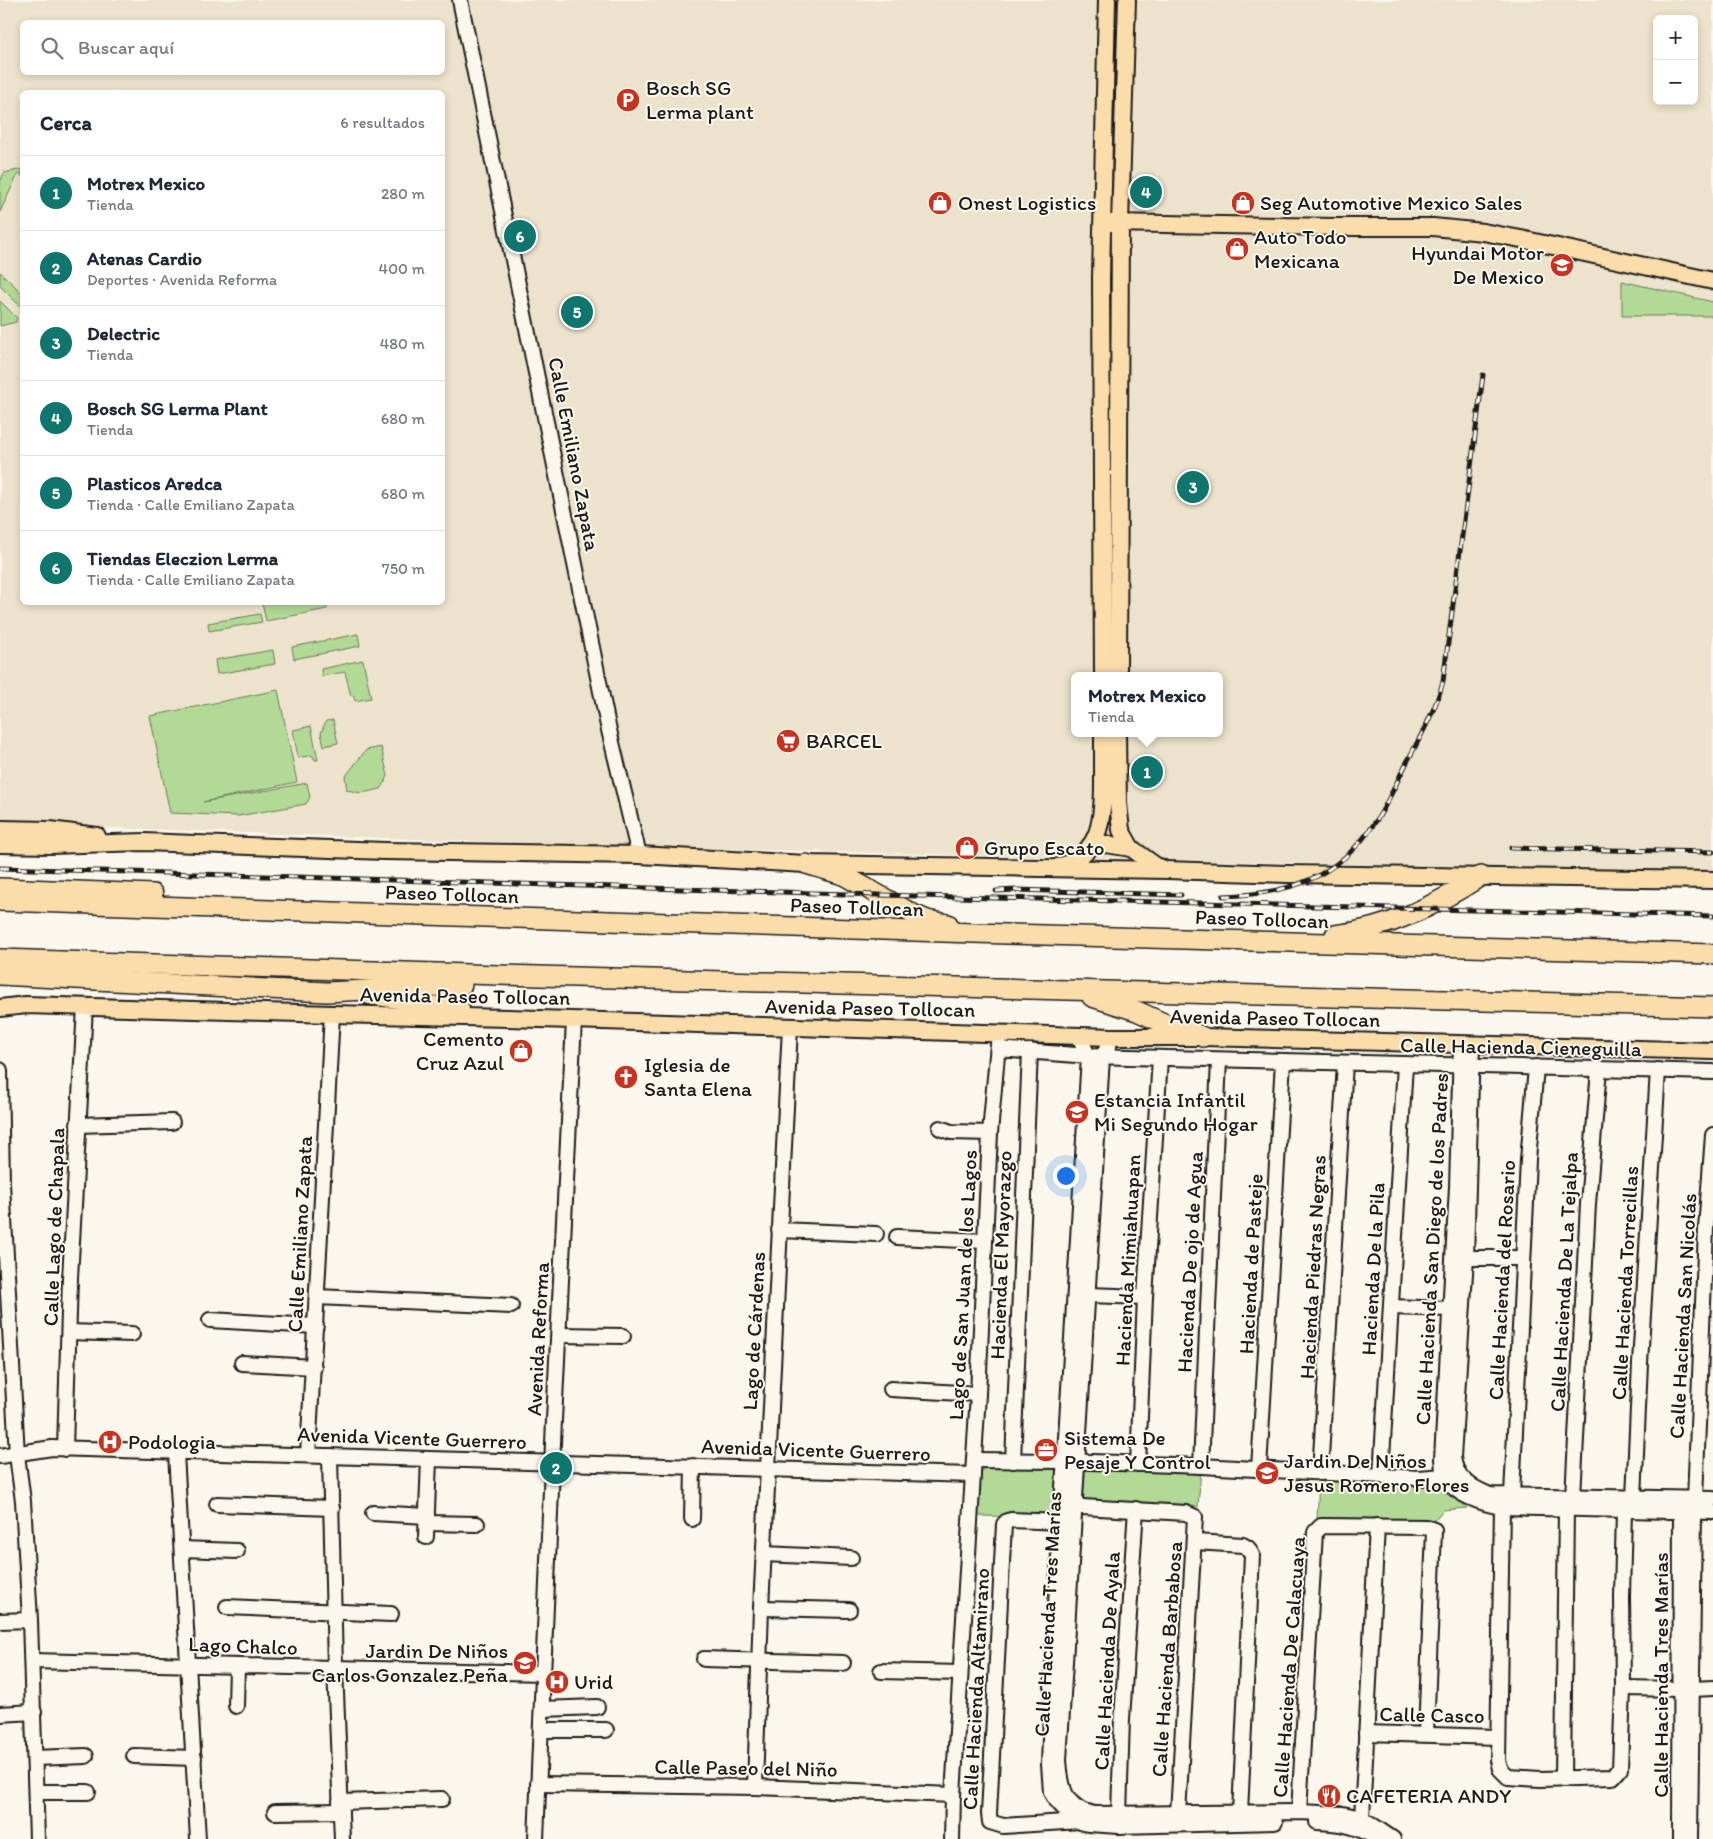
<!DOCTYPE html>
<html lang="es">
<head>
<meta charset="utf-8">
<style>
  body { margin:0; font-family:Itim,sans-serif; background:#f6f6f7; color:#1f2937 }
  .controls { position:absolute; right:15px; top:15px; display:grid; overflow:hidden; border-radius:8px; box-shadow:0 2px 8px #0003 }
  .controls button { width:45px; height:45px; display:grid; place-items:center; padding:0; border:0; border-bottom:1px solid #e0e1e3; background:#fff; color:#1f2937; font:25px sans-serif }
  .you { position:absolute; left:1065px; top:1175px; width:18px; height:18px; margin:-12px; border:4px solid #fff; border-radius:50%; background:#1a73e8; box-shadow:0 0 0 8px #1a73e833 }
  .badge { display:grid; place-items:center; width:32px; height:32px; border-radius:50%; background:#0f766e; color:#fff; font-size:16px; font-weight:700 }
  .pin { position:absolute; translate:-50% -50%; border:2px solid #fff; box-shadow:0 1px 5px #0006 }
  .popup { position:absolute; left:1071px; top:672px; width:152px; height:65px; box-sizing:border-box; display:grid; place-content:center; border-radius:8px; background:#fff; filter:drop-shadow(0 1px 4px #0005); font-size:16px; white-space:nowrap; color:#747a83 }
  .popup b { font-size:19px; color:#1f2937 }
  .popup::after { content:''; position:absolute; left:50%; top:100%; margin-left:-10px; border:10px solid transparent; border-top-color:#fff }
  .list { margin:0; padding:0; list-style:none }
  h2 { display:flex; justify-content:space-between; align-items:center; height:65px; margin:0; padding:0 20px; font-size:21px }
  h2 small { font-size:16px; font-weight:400; color:#747a83 }
  .list li { display:grid; grid-template-columns:32px 1fr auto; gap:15px; align-items:center; box-sizing:border-box; height:75px; padding:0 20px; border-top:1px solid #e0e1e3 }
  .list b { display:block; font-size:19px; white-space:nowrap }
  .list p { margin:0; font-size:16px; white-space:nowrap; color:#747a83 }
  .list em { font-size:16px; font-style:normal; color:#747a83 }
  .icon { flex:none; width:28px; height:28px; fill:none; stroke:currentColor; stroke-width:2; stroke-linecap:round; stroke-linejoin:round }
  .map { position:relative; flex:none; width:1713px; height:1839px; overflow:hidden }
  .search { position:absolute; background:#fff; box-shadow:0 2px 8px #0003; left:20px; top:20px; width:425px; height:55px; display:flex; align-items:center; gap:12px; box-sizing:border-box; padding:0 18px; border-radius:8px; color:#747a83; font-size:19px }
  .panel { position:absolute; background:#fff; box-shadow:0 2px 8px #0003; left:20px; top:90px; width:425px; height:515px; border-radius:8px }
  .map>svg:first-child { display:block }
  .built { fill:#ede3cc; fill-rule:evenodd }
  .green { fill:#b2da96; stroke:#677b59 }
  .lines { fill:none; stroke-linecap:round; stroke-linejoin:round }
  .minor-casing { stroke:#1c1c1c; stroke-width:18 }
  .major-casing { stroke:#1c1c1c; stroke-width:20 }
  .highway-casing { stroke:#1c1c1c; stroke-width:22 }
  .minor { stroke:#fbf7ec; stroke-width:14 }
  .major { stroke:#fbddab; stroke-width:16 }
  .highway { stroke:#fbddab; stroke-width:19 }
  .rail-casing { stroke:#1c1c1c; stroke-width:5 }
  .rail { stroke:#fbf7ec; stroke-width:3; stroke-dasharray:9; stroke-linecap:butt }
  .labels { text-anchor:middle; stroke-width:4; stroke-linejoin:round; paint-order:stroke }
  .poi-label { font-size:21px; fill:#1c1c1c; stroke:#fbf7ec; text-anchor:start }
  .street-label { font-size:21px; fill:#1c1c1c; stroke:#fbf7ec }
</style>
</head>
<body>
<div class="map">
<svg width="1713" height="1839" viewBox="0 0 1713 1839">
  <rect width="100%" height="100%" fill="#fbf7ec"/>
  <filter id="ink" filterUnits="userSpaceOnUse"><feTurbulence type="fractalNoise" baseFrequency=".02" numOctaves="2"/><feDisplacementMap in="SourceGraphic" scale="10" xChannelSelector="R" yChannelSelector="G"/><feConvolveMatrix kernelMatrix="1 2 1 2 8 2 1 2 1" color-interpolation-filters="sRGB"/></filter>
  <g filter="url(#ink)">
    <path class="built" d="M0,0H1713V873L632,847L0,824ZM1657,19H1694V101H1657ZM22,22H442V72H22ZM22,92H442V602H22ZM1074,676H1220V733H1074Z"/>
    <g class="green">
      <path d="M22,169V176L18,174L0,212V182L4,173Z"/>
      <path d="M0,272L22,293V308L0,286Z"/>
      <path d="M1622,281L1713,302V316H1622Z"/>
      <path d="M0,301L17,318L16,322L0,326Z"/>
      <path d="M262,603H326L327,609L266,621Z"/>
      <path d="M260,614L262,622L209,631L208,623Z"/>
      <path d="M358,634L360,646L294,659L292,647Z"/>
      <path d="M273,650L275,664L217,674L215,660Z"/>
      <path d="M363,660L371,698L355,701L353,695L351,696L345,672L322,676L321,669Z"/>
      <path d="M278,690L297,782L203,802L307,783L310,797L306,804L238,816L170,813L150,716Z"/>
      <path d="M333,720L338,743L324,746L321,733L326,721Z"/>
      <path d="M311,726L318,760H315L312,755L298,758L293,730Z"/>
      <path d="M381,747L388,776L381,789L361,793L347,790L345,777L366,750Z"/>
      <path d="M980,1464L1058,1465L1057,1517L977,1516Z"/>
      <path d="M1079,1464L1201,1469L1198,1507L1077,1500Z"/>
      <path d="M1319,1479L1444,1482L1467,1508L1443,1510L1432,1523L1317,1520Z"/>
    </g>
    <g class="lines">
      <g class="minor-casing">
        <g id="minor">
          <path d="M460,0L608,726L639,855"/>
          <path d="M1078,1036L1089,1056L1054,1637L1049,1764L1051,1792L1055,1799L1070,1815L1083,1823L1089,1824L1119,1826L1275,1822"/>
          <path d="M1113,1037L1102,1057L1059,1760C1061,1788 1064,1808 1095,1814L1299,1812L1343,1814L1362,1818L1393,1839"/>
          <path d="M1461,1045L1457,1187L1442,1459C1443,1464 1442,1471 1444,1475C1452,1495 1484,1504 1502,1507L1713,1512"/>
          <path d="M1472,1045L1466,1258L1453,1457C1455,1478 1472,1488 1490,1495L1713,1499"/>
          <path d="M998,1049L1089,1056L1713,1072"/>
          <path d="M0,1070L2,1183L17,1455L23,1501L30,1620L37,1839"/>
          <path d="M78,1125L172,1122"/>
          <path d="M940,1128L951,1132L990,1133"/>
          <path d="M779,1230L876,1234"/>
          <path d="M897,1237L984,1241"/>
          <path d="M1466,1258H1523"/>
          <path d="M1088,1295L1145,1297"/>
          <path d="M317,1297L511,1306"/>
          <path d="M1391,1307L1450,1309"/>
          <path d="M210,1320L316,1326"/>
          <path d="M69,1332L132,1334"/>
          <path d="M559,1335L623,1336"/>
          <path d="M242,1363L314,1367"/>
          <path d="M891,1389L978,1394"/>
          <path d="M65,1449L70,1278L85,1007"/>
          <path d="M176,1453L198,1839"/>
          <path d="M308,1455L332,1014"/>
          <path d="M0,1456L52,1448L973,1475"/>
          <path d="M330,1456L335,1668L342,1839"/>
          <path d="M974,1460L1065,1461L1201,1466L1419,1478L1444,1476L1450,1473"/>
          <path d="M1013,1461L1030,1051"/>
          <path d="M1138,1464L1145,1297L1160,1058"/>
          <path d="M1201,1466L1219,1060"/>
          <path d="M1259,1469L1283,1061"/>
          <path d="M1320,1473L1345,1063"/>
          <path d="M1381,1476L1405,1064"/>
          <path d="M1512,1495L1528,1160L1536,1067"/>
          <path d="M1573,1497L1588,1204L1599,1069"/>
          <path d="M1634,1498L1640,1363L1658,1070"/>
          <path d="M1695,1499L1706,1229L1713,1135"/>
          <path d="M217,1504L332,1508"/>
          <path d="M1065,1506L1186,1513L1195,1517L1178,1814"/>
          <path d="M1502,1507L1498,1760L1500,1769L1508,1777L1540,1779L1613,1777L1620,1769L1623,1688L1622,1597L1624,1510"/>
          <path d="M373,1513L427,1516"/>
          <path d="M692,1519L693,1466"/>
          <path d="M1062,1522L1011,1520L1007,1521L1004,1524L989,1814L990,1822L1003,1826L1080,1821"/>
          <path d="M426,1523L477,1524"/>
          <path d="M426,1537L429,1459"/>
          <path d="M1195,1542L1243,1545L1248,1548L1252,1555L1240,1813"/>
          <path d="M182,1549L237,1551"/>
          <path d="M764,1554L851,1558"/>
          <path d="M227,1607L391,1614"/>
          <path d="M761,1608L849,1610"/>
          <path d="M0,1621L30,1620"/>
          <path d="M704,1659L843,1663"/>
          <path d="M32,1661L544,1673"/>
          <path d="M881,1671L960,1673"/>
          <path d="M1623,1688L1681,1689"/>
          <path d="M1692,1689L1713,1688"/>
          <path d="M236,1706L237,1666"/>
          <path d="M542,1709L597,1707"/>
          <path d="M0,1714L34,1712"/>
          <path d="M541,1730H606"/>
          <path d="M1366,1733L1497,1737"/>
          <path d="M134,1756L194,1758"/>
          <path d="M35,1758L86,1756"/>
          <path d="M1563,1779L1566,1509"/>
          <path d="M538,1784L755,1787L953,1795"/>
          <path d="M755,1787L761,1608L790,1027"/>
          <path d="M36,1792H88"/>
          <path d="M340,1802L442,1799"/>
          <path d="M275,1812L341,1811"/>
          <path d="M1299,1812L1315,1532L1321,1526L1426,1527L1434,1530L1426,1734"/>
          <path d="M1119,1815L1122,1719L1136,1509"/>
          <path d="M1362,1818L1377,1526"/>
          <path d="M1317,1822C1339,1823 1358,1825 1377,1839"/>
          <path d="M536,1839L554,1420L574,1021"/>
          <path d="M952,1839L953,1795L978,1394L990,1133L999,1033"/>
          <path d="M1680,1839L1681,1511"/>
          <path d="M1690,1839L1694,1512"/>
        </g>
      </g>
      <g class="major-casing">
        <g id="major">
          <path d="M1109,223L1336,227H1433L1483,232L1521,239L1713,281"/>
          <path d="M1103,676L1101,278L1107,0"/>
          <path d="M1118,676L1120,223L1127,0"/>
          <path d="M1117,733L1118,803L1121,830L1131,848L1156,866L1162,868"/>
          <path d="M0,829L50,830L97,836"/>
          <path d="M0,844L50,845L144,842L385,851L639,855L806,864L1167,870L1287,874L1713,880"/>
          <path d="M1090,846L1106,844L1131,848"/>
          <path d="M1058,867C1100,855 1103,822 1103,784C1103,767 1103,750 1103,733"/>
          <path d="M369,996L461,1008"/>
          <path d="M0,1008L26,1005L332,1014L508,1018L1113,1037H1203L1713,1051"/>
        </g>
      </g>
      <g class="highway-casing">
        <g id="highway">
          <path d="M806,864L843,875L915,915L927,920L948,924"/>
          <path d="M0,888L153,894"/>
          <path d="M0,901L974,933L1713,954"/>
          <path d="M1335,935C1390,928 1435,906 1481,876"/>
          <path d="M0,959L499,975L1713,1007"/>
          <path d="M0,975L327,992L462,985"/>
          <path d="M1092,997L1137,1011L1168,1025L1185,1029L1203,1037"/>
        </g>
      </g>
      <use href="#minor" class="minor"/>
      <use href="#major" class="major"/>
      <use href="#highway" class="highway"/>
      <g class="rail-casing">
        <g id="rail">
          <path d="M1511,848L1713,852"/>
          <path d="M0,868L879,895L1713,916"/>
          <path d="M996,891L1017,890L1181,895"/>
          <path d="M1223,896C1289,894 1338,879 1376,821C1388,803 1396,783 1406,764C1420,737 1436,710 1443,681L1483,375"/>
        </g>
      </g>
      <use href="#rail" class="rail"/>
    </g>
  </g>
  <defs>
    <g id="parking-disc" transform="scale(1.25)"><circle r="9.5" fill="#c8321e" stroke="#fbf7ec"/><path d="M-3.5-5.5H1a3.5 3.5 0 0 1 0 7H-1V5.5H-3.5ZM-1-3.4V-.6H.8a1.4 1.4 0 0 0 0-2.8Z" fill="#fff"/></g>
    <g id="shop-disc" transform="scale(1.25)"><circle r="9.5" fill="#c8321e" stroke="#fbf7ec"/><path d="M-5-2.5h2.3a2.7 3.5 0 0 1 5.4 0H5L5.5 6h-11ZM-1.5-2.5h3a1.5 2.3 0 0 0-3 0Z" fill="#fff"/></g>
    <g id="university-disc" transform="scale(1.25)"><circle r="9.5" fill="#c8321e" stroke="#fbf7ec"/><path d="M0-5L7-2L0 1L-7-2ZM-4 1L0 2.5L4 1V4Q0 6-4 4Z" fill="#fff"/></g>
    <g id="supermarket-disc" transform="scale(1.25)"><circle r="9.5" fill="#c8321e" stroke="#fbf7ec"/><path d="M-6-5.5h2.5l.6 2H6L4.5 2H-2.5L-4.4-4H-6ZM-1.5 3.2a1.3 1.3 0 1 0 .1 0ZM3 3.2a1.3 1.3 0 1 0 .1 0Z" fill="#fff"/></g>
    <g id="church-disc" transform="scale(1.25)"><circle r="9.5" fill="#c8321e" stroke="#fbf7ec"/><path d="M-1.2-6h2.4v3.5h3.3v2.4h-3.3V6h-2.4V-.1h-3.3v-2.4h3.3Z" fill="#fff"/></g>
    <g id="school-disc" transform="scale(1.25)"><circle r="9.5" fill="#c8321e" stroke="#fbf7ec"/><path d="M0-5L7-2L0 1L-7-2ZM-4 1L0 2.5L4 1V4Q0 6-4 4Z" fill="#fff"/></g>
    <g id="hospital-disc" transform="scale(1.25)"><circle r="9.5" fill="#c8321e" stroke="#fbf7ec"/><path d="M-5-5h3v3.5h4V-5h3V5h-3V1.5h-4V5h-3Z" fill="#fff"/></g>
    <g id="office-disc" transform="scale(1.25)"><circle r="9.5" fill="#c8321e" stroke="#fbf7ec"/><path d="M-6-3h4V-5.5h4V-3h4V5H-6ZM-1-4.5V-3h2v-1.5ZM-6 0V1H6V0Z" fill="#fff"/></g>
    <g id="restaurant-disc" transform="scale(1.25)"><circle r="9.5" fill="#c8321e" stroke="#fbf7ec"/><path d="M-5-6h1v4h1v-4h1v4h1v-4h1v5L-1.5 .5V6h-2V.5L-5-1ZM5-6V6H3V1.5H1.5Q1.5-4 5-6Z" fill="#fff"/></g>
  </defs>
  <g fill-rule="evenodd">
    <use href="#parking-disc" x="628" y="100"/>
    <use href="#shop-disc" x="940" y="203"/>
    <use href="#shop-disc" x="1243" y="203"/>
    <use href="#shop-disc" x="1237" y="249"/>
    <use href="#university-disc" x="1562" y="265"/>
    <use href="#supermarket-disc" x="788" y="741"/>
    <use href="#shop-disc" x="967" y="848"/>
    <use href="#shop-disc" x="521" y="1051"/>
    <use href="#church-disc" x="626" y="1077"/>
    <use href="#school-disc" x="1077" y="1112"/>
    <use href="#hospital-disc" x="110" y="1442"/>
    <use href="#office-disc" x="1046" y="1450"/>
    <use href="#school-disc" x="1267" y="1473"/>
    <use href="#school-disc" x="525" y="1663"/>
    <use href="#hospital-disc" x="557" y="1682"/>
    <use href="#restaurant-disc" x="1329" y="1796"/>
  </g>
  <g class="labels">
    <g class="poi-label">
      <text x="646" y="95">Bosch SG<tspan x="646" dy="24">Lerma plant</tspan></text>
      <text x="958" y="210">Onest Logistics</text>
      <text x="1260" y="210">Seg Automotive Mexico Sales</text>
      <text x="1254" y="244">Auto Todo<tspan x="1254" dy="24">Mexicana</tspan></text>
      <text x="1544" y="260" text-anchor="end">Hyundai Motor<tspan x="1544" dy="24">De Mexico</tspan></text>
      <text x="806" y="748">BARCEL</text>
      <text x="984" y="855">Grupo Escato</text>
      <text x="504" y="1046" text-anchor="end">Cemento<tspan x="504" dy="24">Cruz Azul</tspan></text>
      <text x="644" y="1072">Iglesia de<tspan x="644" dy="24">Santa Elena</tspan></text>
      <text x="1094" y="1107">Estancia Infantil<tspan x="1094" dy="24">Mi Segundo Hogar</tspan></text>
      <text x="1064" y="1445">Sistema De<tspan x="1064" dy="24">Pesaje Y Control</tspan></text>
      <text x="128" y="1449">Podologia</text>
      <text x="1284" y="1468">Jardin De Niños<tspan x="1284" dy="24">Jesus Romero Flores</tspan></text>
      <text x="508" y="1658" text-anchor="end">Jardin De Niños<tspan x="508" dy="24">Carlos Gonzalez Peña</tspan></text>
      <text x="574" y="1689">Urid</text>
      <text x="1346" y="1803">CAFETERIA ANDY</text>
    </g>
    <g class="street-label">
      <text transform="translate(574 454) rotate(79)" y="7">Calle Emiliano Zapata</text>
      <text transform="translate(452 894) rotate(2)" y="7">Paseo Tollocan</text>
      <text transform="translate(857 907) rotate(2)" y="7">Paseo Tollocan</text>
      <text transform="translate(1262 919) rotate(2)" y="7">Paseo Tollocan</text>
      <text transform="translate(465 996) rotate(1)" y="7">Avenida Paseo Tollocan</text>
      <text transform="translate(870 1008) rotate(1)" y="7">Avenida Paseo Tollocan</text>
      <text transform="translate(1275 1018) rotate(1)" y="7">Avenida Paseo Tollocan</text>
      <text transform="translate(1521 1047) rotate(1)" y="7">Calle Hacienda Cieneguilla</text>
      <text transform="translate(54 1227) rotate(-88)" y="7">Calle Lago de Chapala</text>
      <text transform="translate(300 1234) rotate(-87)" y="7">Calle Emiliano Zapata</text>
      <text transform="translate(1432 1249) rotate(-87)" y="7">Calle Hacienda San Diego de los Padres</text>
      <text transform="translate(1001 1255) rotate(-88)" y="7">Hacienda El Mayorazgo</text>
      <text transform="translate(1128 1260) rotate(-87)" y="7">Hacienda Mimiahuapan</text>
      <text transform="translate(1190 1262) rotate(-87)" y="7">Hacienda De ojo de Agua</text>
      <text transform="translate(1251 1264) rotate(-87)" y="7">Hacienda de Pasteje</text>
      <text transform="translate(1313 1267) rotate(-87)" y="7">Hacienda Piedras Negras</text>
      <text transform="translate(1373 1269) rotate(-87)" y="7">Hacienda De la Pila</text>
      <text transform="translate(1502 1280) rotate(-87)" y="7">Calle Hacienda del Rosario</text>
      <text transform="translate(1564 1282) rotate(-87)" y="7">Calle Hacienda De La Tejalpa</text>
      <text transform="translate(1625 1283) rotate(-87)" y="7">Calle Hacienda Torrecillas</text>
      <text transform="translate(963 1285) rotate(-87)" y="7">Lago de San Juan de los Lagos</text>
      <text transform="translate(1683 1316) rotate(-87)" y="7">Calle Hacienda San Nicolás</text>
      <text transform="translate(754 1331) rotate(-87)" y="7">Lago de Cárdenas</text>
      <text transform="translate(538 1339) rotate(-87)" y="7">Avenida Reforma</text>
      <text transform="translate(412 1438) rotate(2)" y="7">Avenida Vicente Guerrero</text>
      <text transform="translate(816 1450) rotate(2)" y="7">Avenida Vicente Guerrero</text>
      <text transform="translate(1048 1614) rotate(-87)" y="7">Calle Hacienda Tres Marías</text>
      <text transform="translate(243 1646) rotate(2)" y="7">Lago Chalco</text>
      <text transform="translate(1167 1659) rotate(-86)" y="7">Calle Hacienda Barbabosa</text>
      <text transform="translate(1107 1661) rotate(-87)" y="7">Calle Hacienda De Ayala</text>
      <text transform="translate(1289 1667) rotate(-86)" y="7">Calle Hacienda De Calacuaya</text>
      <text transform="translate(1661 1675) rotate(-90)" y="7">Calle Hacienda Tres Marías</text>
      <text transform="translate(976 1689) rotate(-87)" y="7">Calle Hacienda Altamirano</text>
      <text transform="translate(1432 1715) rotate(1)" y="7">Calle Casco</text>
      <text transform="translate(746 1768) rotate(1)" y="7">Calle Paseo del Niño</text>
    </g>
  </g>
</svg>
<div class="controls">
<button>+</button>
<button>−</button>
</div>
<div class="you"></div>
<div class="pin badge" style="left:1147px;top:772px">1</div>
<div class="popup"><b>Motrex Mexico</b>Tienda</div>
<div class="pin badge" style="left:556px;top:1468px">2</div>
<div class="pin badge" style="left:1193px;top:487px">3</div>
<div class="pin badge" style="left:1146px;top:192px">4</div>
<div class="pin badge" style="left:577px;top:312px">5</div>
<div class="pin badge" style="left:520px;top:236px">6</div>
<div class="search"><svg class="icon" aria-label="search" viewBox="0 0 24 24"><circle cx="10" cy="10" r="6"/><path d="M15 15l6 6"/></svg>Buscar aquí</div>
<section class="panel">
<h2>Cerca<small>6 resultados</small></h2>
<ul class="list">
<li><span class="badge">1</span><div><b>Motrex Mexico</b><p>Tienda</p></div><em>280 m</em></li>
<li><span class="badge">2</span><div><b>Atenas Cardio</b><p>Deportes · Avenida Reforma</p></div><em>400 m</em></li>
<li><span class="badge">3</span><div><b>Delectric</b><p>Tienda</p></div><em>480 m</em></li>
<li><span class="badge">4</span><div><b>Bosch SG Lerma Plant</b><p>Tienda</p></div><em>680 m</em></li>
<li><span class="badge">5</span><div><b>Plasticos Aredca</b><p>Tienda · Calle Emiliano Zapata</p></div><em>680 m</em></li>
<li><span class="badge">6</span><div><b>Tiendas Eleczion Lerma</b><p>Tienda · Calle Emiliano Zapata</p></div><em>750 m</em></li>
</ul>
</section>
</div>
</body>
</html>
